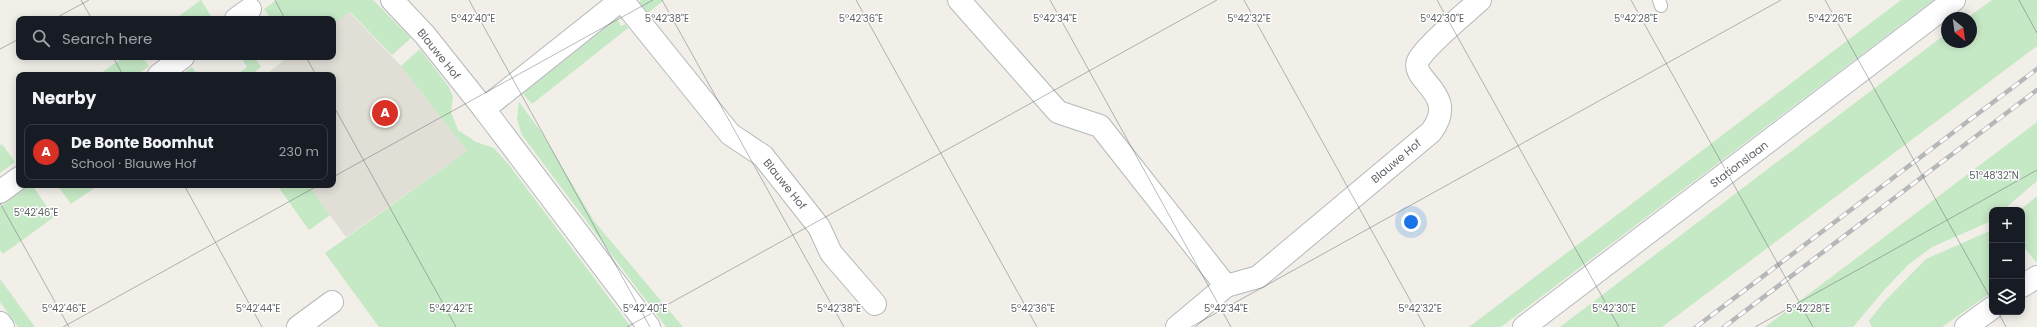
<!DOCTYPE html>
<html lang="en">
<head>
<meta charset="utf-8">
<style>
  body { margin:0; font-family:Poppins,sans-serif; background:#20242c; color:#f1f3f6 }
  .controls { position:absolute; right:12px; bottom:12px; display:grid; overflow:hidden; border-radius:8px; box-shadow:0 2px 10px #0003 }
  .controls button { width:36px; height:36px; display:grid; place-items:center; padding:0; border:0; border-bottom:1px solid #363941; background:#171b24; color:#f1f3f6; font:20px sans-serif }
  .compass { position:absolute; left:1941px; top:12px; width:36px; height:36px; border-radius:50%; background:#171b24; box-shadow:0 2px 10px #0003; rotate:151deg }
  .you { position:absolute; left:1411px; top:222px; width:14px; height:14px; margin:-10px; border:3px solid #fff; border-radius:50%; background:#1a73e8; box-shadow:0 0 0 6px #1a73e833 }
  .badge { display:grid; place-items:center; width:26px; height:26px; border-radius:50%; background:#d93025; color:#fff; font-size:13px; font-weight:700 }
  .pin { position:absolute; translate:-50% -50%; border:2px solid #fff; box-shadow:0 1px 4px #0006 }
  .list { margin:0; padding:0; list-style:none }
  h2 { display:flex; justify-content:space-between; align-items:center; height:52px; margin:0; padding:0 16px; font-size:17px }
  h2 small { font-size:13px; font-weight:400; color:#9ea1a6 }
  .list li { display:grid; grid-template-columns:26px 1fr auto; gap:12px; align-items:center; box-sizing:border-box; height:56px; margin:0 8px 8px; padding:0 8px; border:1px solid #363941; border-radius:8px }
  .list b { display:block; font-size:15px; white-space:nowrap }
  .list p { margin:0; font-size:13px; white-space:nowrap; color:#9ea1a6 }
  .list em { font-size:13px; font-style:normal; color:#9ea1a6 }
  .icon { flex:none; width:22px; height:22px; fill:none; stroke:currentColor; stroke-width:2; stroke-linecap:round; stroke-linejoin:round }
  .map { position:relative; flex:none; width:2037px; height:327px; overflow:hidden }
  .search { position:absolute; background:#171b24; box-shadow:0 2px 10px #0003; left:16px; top:16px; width:320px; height:44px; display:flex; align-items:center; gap:10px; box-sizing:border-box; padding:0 14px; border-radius:8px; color:#9ea1a6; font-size:15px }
  .panel { position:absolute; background:#171b24; box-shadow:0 2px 10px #0003; left:16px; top:72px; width:320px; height:116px; border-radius:8px }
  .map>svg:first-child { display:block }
  .education { fill:#e1ded6 }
  .green { fill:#c5e8c5 }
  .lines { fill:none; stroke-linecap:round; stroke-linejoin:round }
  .lane-casing { stroke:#b5b8bc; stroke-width:14 }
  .street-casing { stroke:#b5b8bc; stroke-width:24 }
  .secondary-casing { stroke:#b6babf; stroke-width:24 }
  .lane { stroke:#fff; stroke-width:12 }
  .street { stroke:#fff; stroke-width:22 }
  .secondary { stroke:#fff; stroke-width:22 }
  .rail-casing { stroke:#b6b7b8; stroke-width:4.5 }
  .rail { stroke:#fff; stroke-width:3; stroke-dasharray:9; stroke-linecap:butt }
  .ticks { fill:none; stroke:#5f6368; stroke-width:1; stroke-opacity:0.45 }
  .labels { text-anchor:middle; stroke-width:3; stroke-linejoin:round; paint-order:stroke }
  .street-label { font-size:11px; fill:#5f6368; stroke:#fff }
  .ticks-label { font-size:10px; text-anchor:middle; fill:#5f6368; stroke:#fff; stroke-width:3; stroke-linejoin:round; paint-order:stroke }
</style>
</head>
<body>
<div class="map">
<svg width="2037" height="327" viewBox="0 0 2037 327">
  <rect width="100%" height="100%" fill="#f1efe8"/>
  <path class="education" d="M349,12L401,66L467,151L346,237L308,185H333V75H266L287,57H333V24Z"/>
  <g class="green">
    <path d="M201,0L213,19H175Z"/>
    <path d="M277,0H373L411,38L392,55L350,12L333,24V19H271L264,9Z"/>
    <path d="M641,0H664L648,13L639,2Z"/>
    <path d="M1901,0H1934L1501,327H1469Z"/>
    <path d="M1992,0H2037V46L1662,327H1560L1947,33V42H1971V18H1967Z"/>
    <path d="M617,19L621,26L625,24L628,28L532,104L523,94L527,90Z"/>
    <path d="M420,49L449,87L453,97L451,112L458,130L476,142L494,148L509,165L631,327H379L325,253L467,151L401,66Z"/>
    <path d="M124,57H142L149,66L136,75H98Z"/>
    <path d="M241,57H254L261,67L251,75H236L247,67Z"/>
    <path d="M192,67L198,75H181Z"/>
    <path d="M519,102L542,133L594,221L683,327H666L522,135L517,120Z"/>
    <path d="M2037,122V181L2003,210H1992V219L1989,222L1932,247L1909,264L1885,289L1853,327H1765Z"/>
    <path d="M2,144L15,162L0,173V146Z"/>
    <path d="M30,185H32L54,217L3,254L0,250V207Z"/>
    <path d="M57,185H99L71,204Z"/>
    <path d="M277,185H308L330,215L309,230Z"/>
    <path d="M2037,196V261L2036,262L2022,245V210H2020Z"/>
    <path d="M1992,230V292L1942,327H1872L1869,321L1883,303L1926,259Z"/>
    <path d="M0,279L35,327H18L0,302Z"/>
  </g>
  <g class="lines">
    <g class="lane-casing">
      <path id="lane" d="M1659,0L1661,6"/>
    </g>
    <g class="street-casing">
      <g id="street">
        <path d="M392,0L425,35L484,109L649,327"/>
        <path d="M622,0L730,134L763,156L819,227L831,253L875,304"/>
        <path d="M959,0L1058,112L1100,126L1226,286"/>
        <path d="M236,19L250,9"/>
        <path d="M159,75L183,57"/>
        <path d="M484,109L621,0"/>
        <path d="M0,192L19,178"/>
        <path d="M2022,286L2037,277"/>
        <path d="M0,323L3,327"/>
        <path d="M298,327L332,302"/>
        <path d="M1177,327L1226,286L1258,277L1431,132C1460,94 1410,81 1418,61C1424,47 1467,12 1480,0"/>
        <path d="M1966,327L1992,308"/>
      </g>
    </g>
    <g class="secondary-casing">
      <path id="secondary" d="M1524,327L1954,0"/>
    </g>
    <use href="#lane" class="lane"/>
    <use href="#street" class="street"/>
    <use href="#secondary" class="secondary"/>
    <g class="rail-casing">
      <g id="rail">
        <path d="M1696,327L2037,69"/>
        <path d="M1724,327L2037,90"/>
      </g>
    </g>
    <use href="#rail" class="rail"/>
  </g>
  <path class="ticks" d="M81,0L92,19M275,0L285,19M469,0L650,327M662,0L844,327M856,0L1037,327M1050,0L1231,327M1244,0L1425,327M1437,0L1619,327M1631,0L1813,327M1825,0L1992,301M2019,0L2037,33M54,19L89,0M0,49L19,39M113,57L123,75M306,57L316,75M333,105L456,327M333,177L653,0M184,185L262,327M0,203L69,327M1998,312L2006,327M63,327L319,185M627,327L1217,0M1191,327L1781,0M1755,327L2037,170"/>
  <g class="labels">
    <g class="street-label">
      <text transform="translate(439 54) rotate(51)" y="4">Blauwe Hof</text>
      <text transform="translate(1396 161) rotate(-40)" y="4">Blauwe Hof</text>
      <text transform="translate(1739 164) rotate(-37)" y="4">Stationslaan</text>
      <text transform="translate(785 184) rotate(51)" y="4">Blauwe Hof</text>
    </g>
  </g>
  <g class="ticks-label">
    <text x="473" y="22">5°42'40"E</text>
    <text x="667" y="22">5°42'38"E</text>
    <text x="861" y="22">5°42'36"E</text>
    <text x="1055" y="22">5°42'34"E</text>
    <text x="1249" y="22">5°42'32"E</text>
    <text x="1442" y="22">5°42'30"E</text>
    <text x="1636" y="22">5°42'28"E</text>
    <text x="1830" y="22">5°42'26"E</text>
    <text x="1994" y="179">51°48'32"N</text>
    <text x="36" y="216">5°42'46"E</text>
    <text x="64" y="312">5°42'46"E</text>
    <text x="258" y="312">5°42'44"E</text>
    <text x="451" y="312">5°42'42"E</text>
    <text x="645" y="312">5°42'40"E</text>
    <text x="839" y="312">5°42'38"E</text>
    <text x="1033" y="312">5°42'36"E</text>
    <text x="1226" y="312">5°42'34"E</text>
    <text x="1420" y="312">5°42'32"E</text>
    <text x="1614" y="312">5°42'30"E</text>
    <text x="1808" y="312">5°42'28"E</text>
  </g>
</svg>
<div class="controls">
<button>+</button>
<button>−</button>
<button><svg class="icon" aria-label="layers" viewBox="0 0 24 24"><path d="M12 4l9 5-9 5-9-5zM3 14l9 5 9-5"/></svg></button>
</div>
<svg class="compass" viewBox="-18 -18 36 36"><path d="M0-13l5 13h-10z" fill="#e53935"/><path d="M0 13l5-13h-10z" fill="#9ea1a6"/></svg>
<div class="you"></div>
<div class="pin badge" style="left:385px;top:113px">A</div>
<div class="search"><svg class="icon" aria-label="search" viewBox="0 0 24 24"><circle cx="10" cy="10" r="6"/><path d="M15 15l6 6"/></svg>Search here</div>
<section class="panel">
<h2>Nearby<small></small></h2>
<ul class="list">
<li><span class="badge">A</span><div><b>De Bonte Boomhut</b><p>School · Blauwe Hof</p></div><em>230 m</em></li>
</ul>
</section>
</div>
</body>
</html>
